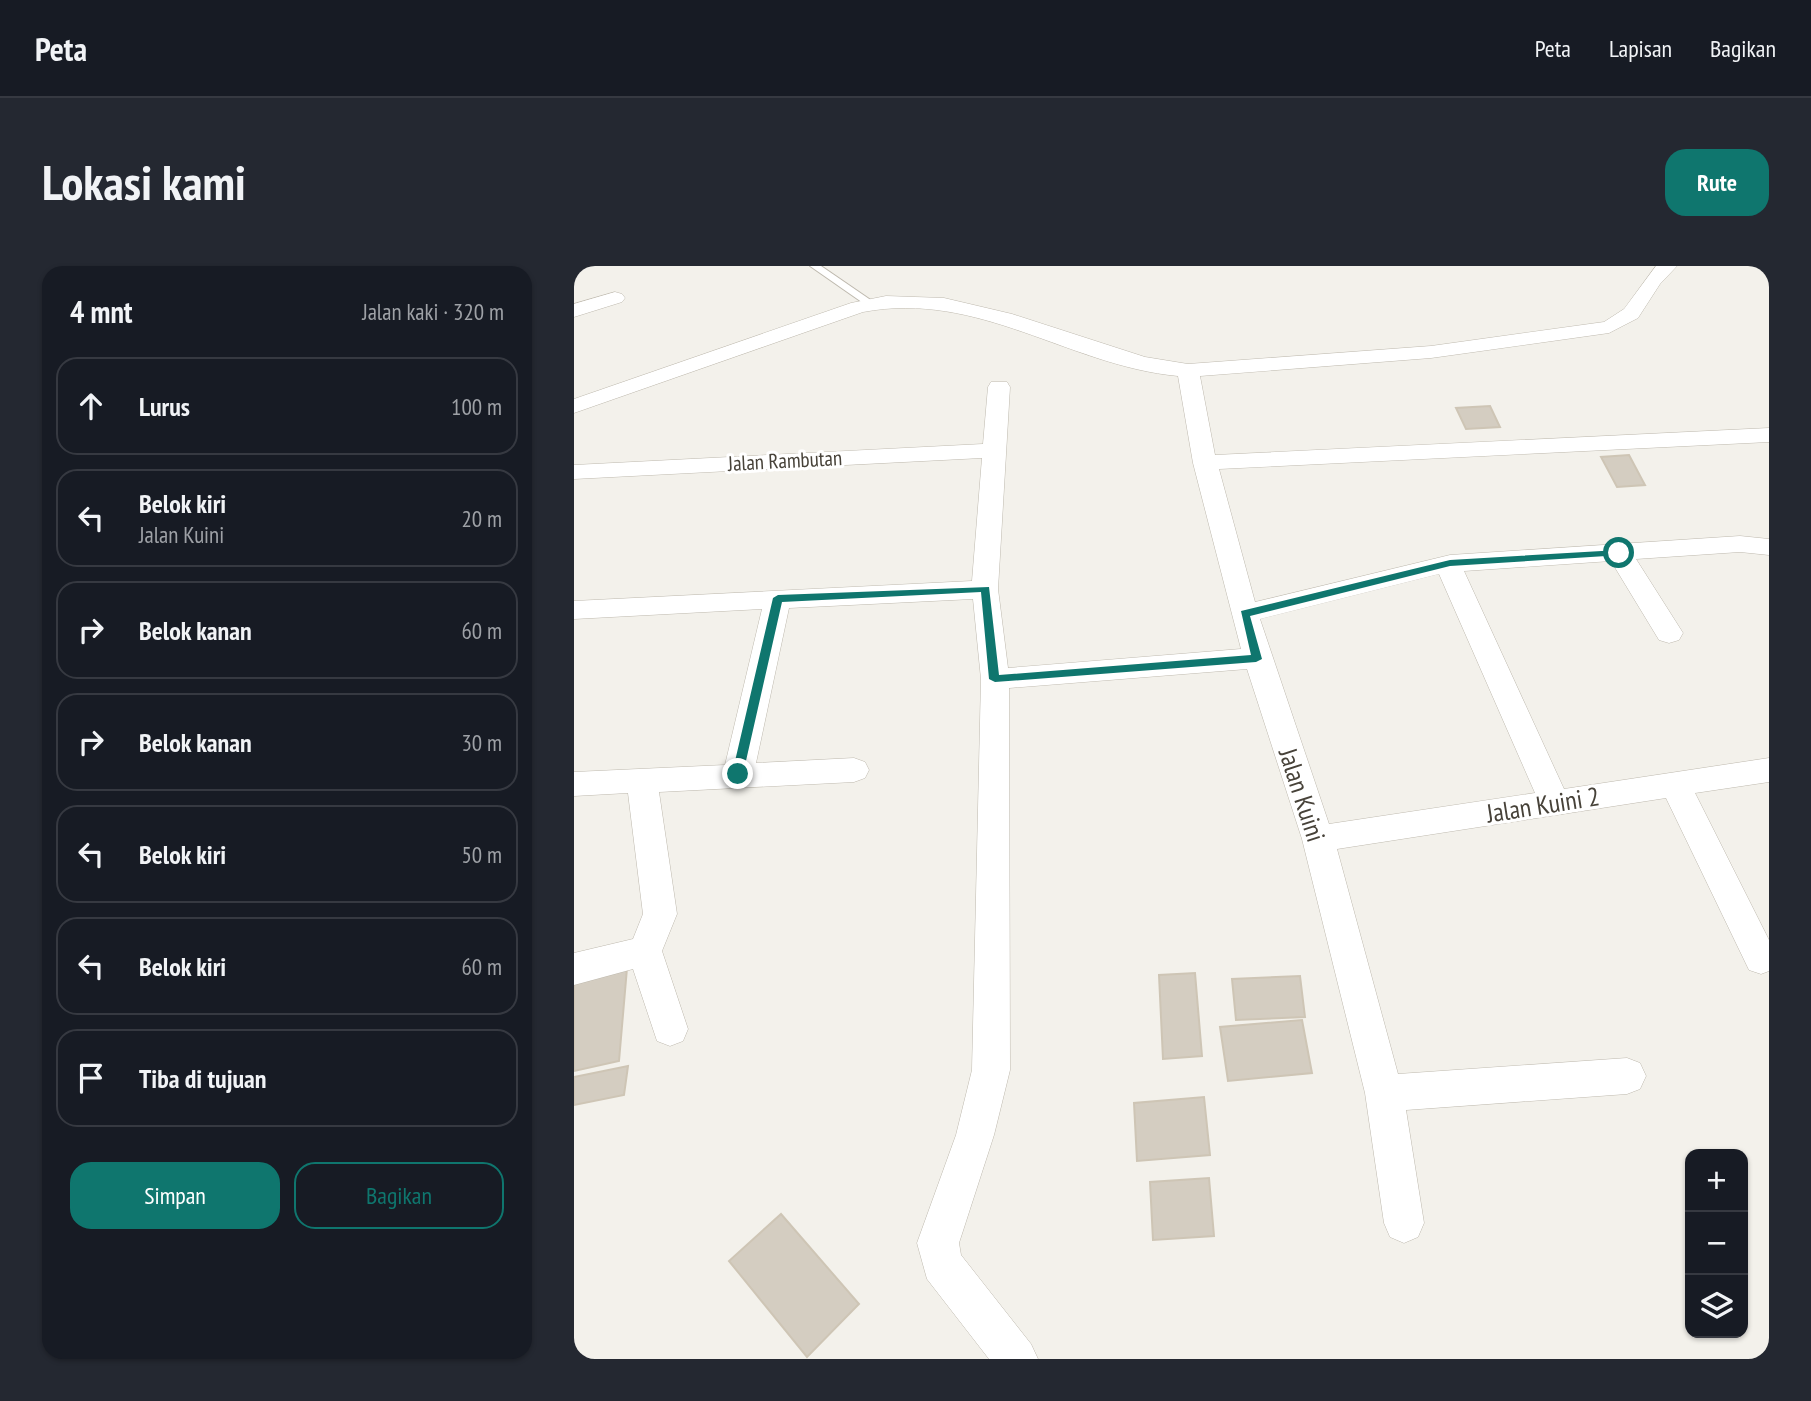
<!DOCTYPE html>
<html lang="id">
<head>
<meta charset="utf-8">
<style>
  body { margin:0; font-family:"PT Sans Narrow",sans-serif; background:#242831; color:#f1f3f6 }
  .controls { position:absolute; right:21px; bottom:21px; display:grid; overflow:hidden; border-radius:14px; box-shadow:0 2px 5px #0004 }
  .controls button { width:63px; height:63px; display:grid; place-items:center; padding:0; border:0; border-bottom:2px solid #363941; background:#171b24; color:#f1f3f6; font:35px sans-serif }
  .stop { position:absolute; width:21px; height:21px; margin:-16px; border:5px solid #0f766e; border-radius:50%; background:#fff }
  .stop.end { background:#0f766e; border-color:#fff; box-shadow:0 2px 7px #0008 }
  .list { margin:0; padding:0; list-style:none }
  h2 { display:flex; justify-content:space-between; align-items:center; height:91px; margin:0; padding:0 28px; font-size:30px }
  h2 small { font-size:23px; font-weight:400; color:#9ea1a6 }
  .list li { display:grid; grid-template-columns:46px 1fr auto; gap:21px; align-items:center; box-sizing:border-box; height:98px; margin:0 14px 14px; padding:0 14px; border:2px solid #363941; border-radius:21px }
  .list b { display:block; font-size:26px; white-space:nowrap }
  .list p { margin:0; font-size:23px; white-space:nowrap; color:#9ea1a6 }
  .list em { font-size:23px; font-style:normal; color:#9ea1a6 }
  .actions { display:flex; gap:14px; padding:21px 28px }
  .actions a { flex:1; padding:16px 0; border:2px solid #0f766e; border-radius:21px; text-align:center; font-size:24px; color:#0f766e }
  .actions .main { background:#0f766e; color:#fff }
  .icon { flex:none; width:38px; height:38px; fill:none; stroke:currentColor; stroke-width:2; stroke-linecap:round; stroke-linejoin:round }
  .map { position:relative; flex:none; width:1195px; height:1093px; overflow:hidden; border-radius:21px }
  header { display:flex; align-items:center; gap:42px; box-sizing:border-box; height:98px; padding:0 35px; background:#171b24; border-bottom:2px solid #363941 }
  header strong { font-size:33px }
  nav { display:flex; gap:38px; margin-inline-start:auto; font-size:24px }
  .intro { display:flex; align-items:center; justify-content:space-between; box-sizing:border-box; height:168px; padding:0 42px }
  h1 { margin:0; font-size:49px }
  .button { padding:18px 32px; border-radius:21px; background:#0f766e; color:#fff; font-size:24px; font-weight:700 }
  main { display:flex; gap:42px; padding:0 42px }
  aside { flex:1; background:#171b24; border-radius:21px; box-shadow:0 2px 5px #0004 }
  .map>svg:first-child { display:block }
  .building { fill:#d4cdc1; stroke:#cec5b5; stroke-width:2 }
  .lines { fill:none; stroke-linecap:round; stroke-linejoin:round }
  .lane-casing { stroke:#beb9ae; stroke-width:2 }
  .street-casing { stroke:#beb9ae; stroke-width:1 }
  .lane { fill:#fff; fill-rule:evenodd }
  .street { fill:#fff; fill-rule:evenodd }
  .route { fill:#0f766e }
  .labels { text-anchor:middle; stroke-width:6; stroke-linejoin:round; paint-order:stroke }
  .far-street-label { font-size:21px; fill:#474239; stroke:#fff }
  .street-label { font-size:26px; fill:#474239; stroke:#fff }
</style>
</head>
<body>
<header>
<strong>Peta</strong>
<nav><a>Peta</a><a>Lapisan</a><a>Bagikan</a></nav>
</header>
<div class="intro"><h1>Lokasi kami</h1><a class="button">Rute</a></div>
<main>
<aside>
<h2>4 mnt<small>Jalan kaki · 320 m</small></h2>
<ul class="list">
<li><svg class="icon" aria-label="ahead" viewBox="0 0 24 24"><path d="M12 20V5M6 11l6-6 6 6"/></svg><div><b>Lurus</b></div><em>100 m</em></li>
<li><svg class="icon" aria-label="left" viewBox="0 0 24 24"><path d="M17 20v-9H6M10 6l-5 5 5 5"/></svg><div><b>Belok kiri</b><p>Jalan Kuini</p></div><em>20 m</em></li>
<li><svg class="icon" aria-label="right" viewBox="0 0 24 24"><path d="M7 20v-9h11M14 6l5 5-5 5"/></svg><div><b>Belok kanan</b></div><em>60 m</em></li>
<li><svg class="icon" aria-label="right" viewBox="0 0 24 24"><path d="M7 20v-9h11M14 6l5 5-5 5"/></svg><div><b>Belok kanan</b></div><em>30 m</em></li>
<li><svg class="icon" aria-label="left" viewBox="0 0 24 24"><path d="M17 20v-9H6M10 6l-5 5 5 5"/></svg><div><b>Belok kiri</b></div><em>50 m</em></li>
<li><svg class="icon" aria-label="left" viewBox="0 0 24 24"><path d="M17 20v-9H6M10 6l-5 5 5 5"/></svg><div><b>Belok kiri</b></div><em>60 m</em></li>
<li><svg class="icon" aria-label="arrive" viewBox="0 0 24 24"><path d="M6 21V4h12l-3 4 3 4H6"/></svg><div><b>Tiba di tujuan</b></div></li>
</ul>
<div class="actions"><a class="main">Simpan</a><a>Bagikan</a></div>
</aside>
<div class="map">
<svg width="1195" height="1093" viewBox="0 0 1195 1093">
  <rect width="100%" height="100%" fill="#f3f1eb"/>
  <g class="building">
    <path d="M916,140L926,161L892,163L882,142Z"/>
    <path d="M1055,189L1071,219L1043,221L1027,191Z"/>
    <path d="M53,702L45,795L0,805V712Z"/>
    <path d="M621,707L628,790L589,793L585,709Z"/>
    <path d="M726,710L731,751L662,754L658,713Z"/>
    <path d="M728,754L738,807L654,815L646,761Z"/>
    <path d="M54,800L50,829L0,839V811Z"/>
    <path d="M630,831L636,889L563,895L560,837Z"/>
    <path d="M635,912L640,970L579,974L576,916Z"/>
    <path d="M207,948L285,1038L233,1091L155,995Z"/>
  </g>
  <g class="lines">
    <g class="lane-casing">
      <path id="lane" d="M236,0H247L301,37L292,39Z"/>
    </g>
    <g class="street-casing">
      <g id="street">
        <path d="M1082,0H1103L1086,18L1064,52L1035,67L857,92L626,110L641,189L1195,162V176L645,203L681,336L876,289L1166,270L1195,273V289L1166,286L1062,293L1109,367L1105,374L1095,377L1085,374L1037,295L890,305L990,523L1195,492V516L1121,527L1195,674V705L1187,708L1175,704L1092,532L763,583L824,808L1053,792L1066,797L1072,810L1066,823L1053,828L832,844L850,957L844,971L830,977L816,971L810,957L791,827L728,573L673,403L435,422L436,804L420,869L385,977L387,989L457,1078L464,1093H415L353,1013L343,977L382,869L398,804L407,413L399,333L215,342L182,497L280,492L291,496L295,504L291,512L280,516L85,526L103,648L88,685L114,763L109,775L96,780L83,775L59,703L0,719V687L59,673L69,648L54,527L0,530V506L151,499L188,343L0,353V335L398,315L408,192L0,213V199L409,178L414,121L417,116H433L436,121L424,323L434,402L667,383L619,197L604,110C495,100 405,24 289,46L0,147V133L277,37L312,30L370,32L438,48L571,91L614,98L857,80L1030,56L1050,43ZM865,308L961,527L755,558L686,353Z"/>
        <path d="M41,26L48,28L51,32L48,36L0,51V38Z"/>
      </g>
    </g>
    <use href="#lane" class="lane"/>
    <use href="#street" class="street"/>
  </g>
  <path class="route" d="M1045,284L1048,285V289L876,300L676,350L688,393L682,396L421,416L415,413L407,326L208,336L169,508L164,512L158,508L199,332L204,329L415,321L425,409L677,389L667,345L876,294Z"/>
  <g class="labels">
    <g class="far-street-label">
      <text transform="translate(211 195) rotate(-3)" y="7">Jalan Rambutan</text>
    </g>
    <g class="street-label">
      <text transform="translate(728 529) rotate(72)" y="9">Jalan Kuini</text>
      <text transform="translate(969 539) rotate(-9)" y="9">Jalan Kuini 2</text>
    </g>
  </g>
</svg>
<div class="controls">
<button>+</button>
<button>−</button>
<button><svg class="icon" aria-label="layers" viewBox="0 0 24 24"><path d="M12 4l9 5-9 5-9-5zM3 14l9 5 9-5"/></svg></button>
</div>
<div class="stop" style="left:1045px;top:287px"></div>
<div class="stop end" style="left:164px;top:508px"></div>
</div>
</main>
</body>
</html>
